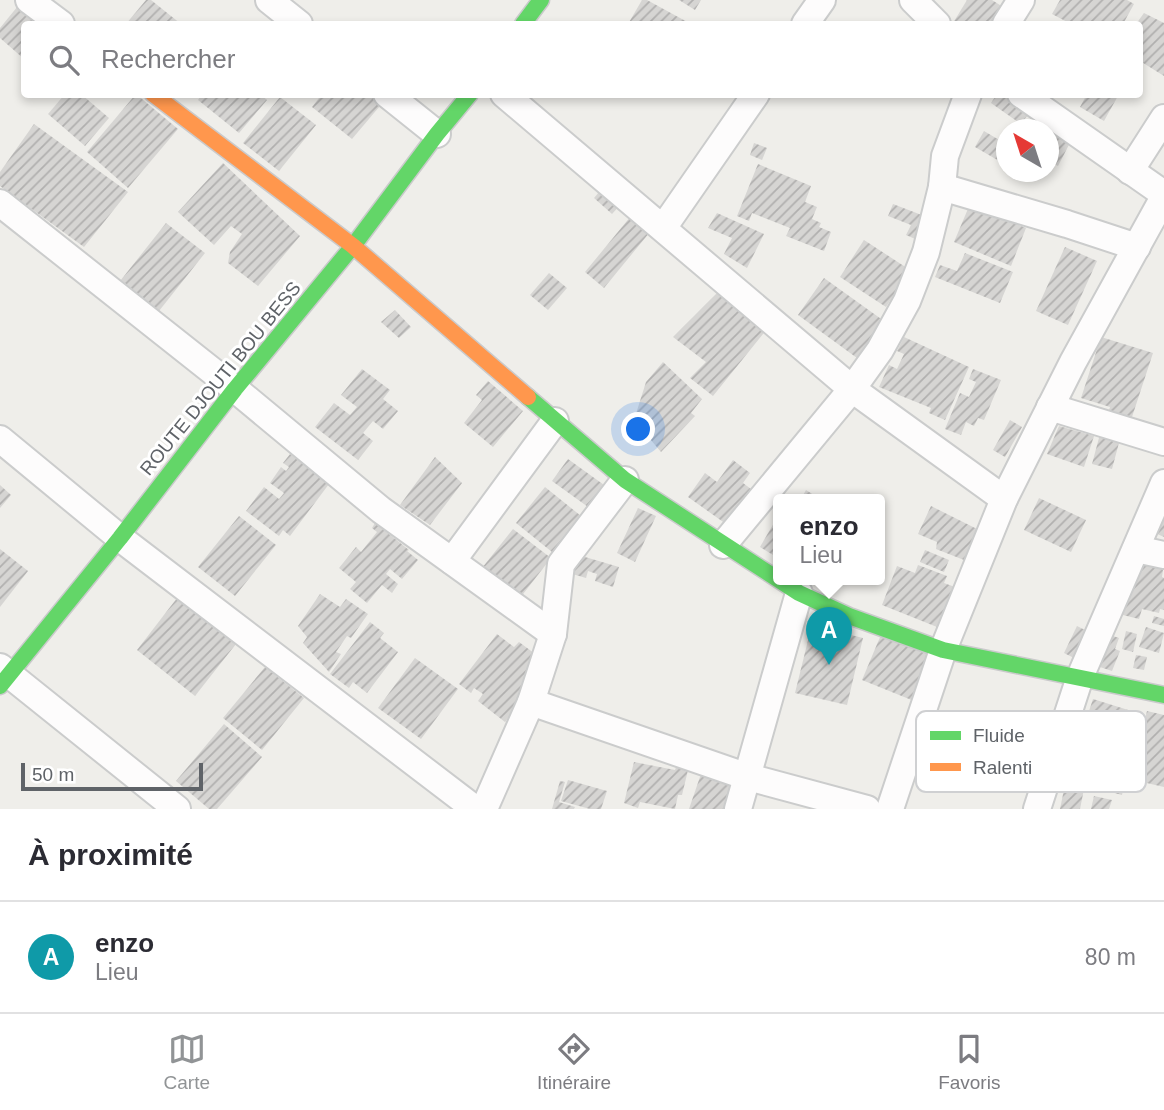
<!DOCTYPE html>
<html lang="fr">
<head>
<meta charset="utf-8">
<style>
  body { margin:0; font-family:Arial,sans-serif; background:#f2f2f3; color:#2b2b33 }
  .compass { position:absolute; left:996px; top:119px; width:63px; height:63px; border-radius:50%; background:#fff; box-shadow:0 4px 10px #0003; rotate:321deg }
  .scale { position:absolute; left:21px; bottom:18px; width:182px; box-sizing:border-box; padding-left:7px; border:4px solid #5f6368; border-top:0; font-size:19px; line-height:24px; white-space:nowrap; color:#5f6368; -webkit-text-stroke:5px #fff; paint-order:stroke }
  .you { position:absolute; left:639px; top:430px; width:24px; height:24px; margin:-18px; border:5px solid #fff; border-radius:50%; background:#1a73e8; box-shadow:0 0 0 10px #1a73e833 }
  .badge { display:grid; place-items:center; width:46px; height:46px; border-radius:50%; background:#919496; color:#fff; font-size:23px; font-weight:700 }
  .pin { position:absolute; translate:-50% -58px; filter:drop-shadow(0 2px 4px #0008) }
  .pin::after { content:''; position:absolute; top:37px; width:24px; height:21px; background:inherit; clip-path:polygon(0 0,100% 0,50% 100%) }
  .popup { position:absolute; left:773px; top:494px; width:112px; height:91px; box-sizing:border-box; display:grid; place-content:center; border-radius:7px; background:#fff; filter:drop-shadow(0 2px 5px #0005); font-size:23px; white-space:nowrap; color:#7c7c81 }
  .popup b { font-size:26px; color:#2b2b33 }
  .popup::after { content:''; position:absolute; left:50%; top:100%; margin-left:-14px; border:14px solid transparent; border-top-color:#fff }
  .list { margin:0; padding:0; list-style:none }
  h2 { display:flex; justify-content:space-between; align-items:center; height:91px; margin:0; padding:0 28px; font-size:30px }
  h2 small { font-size:23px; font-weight:400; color:#7c7c81 }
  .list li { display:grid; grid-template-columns:46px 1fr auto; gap:21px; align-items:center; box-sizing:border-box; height:112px; padding:0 28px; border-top:2px solid #e1e1e2 }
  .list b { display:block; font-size:26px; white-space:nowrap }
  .list p { margin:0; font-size:23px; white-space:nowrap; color:#7c7c81 }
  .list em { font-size:23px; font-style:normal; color:#7c7c81 }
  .icon { flex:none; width:38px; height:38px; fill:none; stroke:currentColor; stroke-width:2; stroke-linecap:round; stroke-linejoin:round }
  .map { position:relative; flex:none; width:1164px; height:809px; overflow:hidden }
  .search { position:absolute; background:#fff; box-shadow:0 4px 10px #0003; left:21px; right:21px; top:21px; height:77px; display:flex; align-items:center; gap:18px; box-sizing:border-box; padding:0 24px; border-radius:7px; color:#7c7c81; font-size:26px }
  .sheet { height:203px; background:#fff }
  nav { display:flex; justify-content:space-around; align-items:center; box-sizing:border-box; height:98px; border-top:2px solid #e1e1e2; background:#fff; font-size:19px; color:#7c7c81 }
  nav a { display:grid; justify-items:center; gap:4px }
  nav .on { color:#919496 }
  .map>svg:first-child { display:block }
  .building { fill:url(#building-hatch) }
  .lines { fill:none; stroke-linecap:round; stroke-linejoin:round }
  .street-casing { stroke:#cbcccc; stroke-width:30 }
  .fast-casing { stroke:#cacacb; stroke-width:19 }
  .slow-casing { stroke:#cacacb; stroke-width:19 }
  .street { stroke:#fdfcfc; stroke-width:26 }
  .fast { stroke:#63d668; stroke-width:16 }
  .slow { stroke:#ff974d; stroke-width:16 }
  .labels { text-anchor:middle; stroke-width:6; stroke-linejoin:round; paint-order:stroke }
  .street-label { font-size:19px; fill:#5f6368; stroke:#fff }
  .key { fill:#fff; stroke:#cfd0d2; stroke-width:2 }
  .key-label { font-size:19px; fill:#5f6368 }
</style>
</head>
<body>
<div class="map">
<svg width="1164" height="809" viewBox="0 0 1164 809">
  <defs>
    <pattern id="building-hatch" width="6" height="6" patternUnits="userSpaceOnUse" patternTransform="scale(1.75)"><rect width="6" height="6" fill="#d6d5d3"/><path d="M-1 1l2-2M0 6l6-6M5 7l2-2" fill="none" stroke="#b1b0af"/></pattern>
  </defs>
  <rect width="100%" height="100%" fill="#efeeea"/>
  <g class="building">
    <path d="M146,0H151L181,24H126Z"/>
    <path d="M642,0H647L691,24H628Z"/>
    <path d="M679,0H701L695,10Z"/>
    <path d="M967,0H992L1003,7L992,24H955L953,23Z"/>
    <path d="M1060,0H1127L1134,4L1123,24H1071L1052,14Z"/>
    <path d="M22,1L49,24H24V59L0,38V28Z"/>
    <path d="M1144,13L1164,23V76L1140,61V24H1136Z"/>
    <path d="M65,94H81L109,118L85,146L48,114Z"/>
    <path d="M136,94L178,129L128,188L87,152Z"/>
    <path d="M202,94H260L267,100L239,133L198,100Z"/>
    <path d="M322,94H378L385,100L352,139L312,107Z"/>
    <path d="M997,94H1005L1030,112L1021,124L991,103Z"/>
    <path d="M1087,94H1119L1104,121L1080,107Z"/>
    <path d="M280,97L316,125L279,171L243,143Z"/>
    <path d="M1044,121L1073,137L1058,166L1048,161V151L1055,140L1048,136V130H1039Z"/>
    <path d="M34,124L128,192L84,247L0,186V172Z"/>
    <path d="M984,131L1006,144V165L975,147Z"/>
    <path d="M754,143L767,148L762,160L750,155Z"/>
    <path d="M223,163L300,236L258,286L228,263L230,252L242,234L231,226L214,245L178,212Z"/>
    <path d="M758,164L811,186L805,202L817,207L812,219L821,223L819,227L831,232L824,251L786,236L790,228L752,213L749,221L737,216Z"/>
    <path d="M605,185L623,202L612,214L594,198Z"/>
    <path d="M893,204L932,219L922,242L906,235L911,225L888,216Z"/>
    <path d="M970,204L1026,228L1011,266L954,242Z"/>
    <path d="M717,213L764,234L747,268L724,254L732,238L708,228Z"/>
    <path d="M631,216L650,232L604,288L585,272Z"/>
    <path d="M166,223L205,253L159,311L121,280Z"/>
    <path d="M864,240L910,270L886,307L840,277Z"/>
    <path d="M1065,247L1097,261L1068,325L1036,311Z"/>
    <path d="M965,253L1013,272L1000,303L935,277L940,265L957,271Z"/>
    <path d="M549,273L567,288L548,310L530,295Z"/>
    <path d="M824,278L884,321L857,358L798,315Z"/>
    <path d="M718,292L767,329L713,396L690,378L706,362L673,337Z"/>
    <path d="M395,310L411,327L399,338L381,322Z"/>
    <path d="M904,337L969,367L945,420L929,413L931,408L879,387L889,365L897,369L904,354L897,351Z"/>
    <path d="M1101,337L1153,353L1131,420L1108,413L1110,407L1081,398Z"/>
    <path d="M663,362L702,399L691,413L695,416L661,452L634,420L646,382Z"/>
    <path d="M362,369L390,390L383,399L398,411L383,429L373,421L363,433L373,441L358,460L315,427L334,403L350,415L357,407L341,395Z"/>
    <path d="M973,369L1001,380L984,420L978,418L974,426L966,422L961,435L945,429L960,393L969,397L976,382L969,379Z"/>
    <path d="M488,381L523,411L493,447L464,423L482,400L476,395Z"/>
    <path d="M1010,420L1022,427L1005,457L993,450Z"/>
    <path d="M1059,426L1094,436L1084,467L1047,454Z"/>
    <path d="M1100,434L1120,439L1112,469L1092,464Z"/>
    <path d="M290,454L329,484L290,536L283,530L279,536L246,511L264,487L279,499L284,493L270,483L281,467L286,471L289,467L283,463Z"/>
    <path d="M435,457L462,483L430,525L400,505Z"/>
    <path d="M568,459L611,490L595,512L552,481Z"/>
    <path d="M733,460L750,473L743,483L755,492L726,524L688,497L705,473L717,482Z"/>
    <path d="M0,485L11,495L0,508Z"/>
    <path d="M545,487L586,520L557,556L516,523Z"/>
    <path d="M806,490L820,499H801Z"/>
    <path d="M1039,498L1086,520L1071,552L1024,530Z"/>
    <path d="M931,506L979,530L964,560L936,549L937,542L918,534Z"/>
    <path d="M638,508L656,516L635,562L617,553Z"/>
    <path d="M1164,510V537L1155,533Z"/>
    <path d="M239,516L276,545L235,596L198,567Z"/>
    <path d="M778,516V558L760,547Z"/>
    <path d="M375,523L409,550L407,551L418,560L402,579L390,569L386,574L398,584L392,593L382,585L367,603L350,589L356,582L339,568L356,547L361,552L377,532L372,528Z"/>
    <path d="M513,529L551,558L520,598L482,568Z"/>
    <path d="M0,549L28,571L0,607Z"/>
    <path d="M925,550L949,560L944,572L920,562Z"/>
    <path d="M575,554L619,567L613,587L595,581L597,574L588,571L586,578L569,573Z"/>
    <path d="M1144,561L1164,563L1162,577L1164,578V610L1160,609L1159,613L1142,609L1139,619L1119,614Z"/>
    <path d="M918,565L947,576L944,583L963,590L947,631L882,605L897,566L915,573Z"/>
    <path d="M184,589L243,635L195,696L137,650Z"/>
    <path d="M320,594L340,607L346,599L368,614L351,638L347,636L336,652L341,654L329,672L303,643L307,637L298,626Z"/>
    <path d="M814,616L842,623L839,632L863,638L847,705L795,693Z"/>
    <path d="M1154,616L1164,619V626L1152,623Z"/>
    <path d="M370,622L384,633L380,638L398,652L367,693L353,682L349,688L330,674Z"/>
    <path d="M1077,626L1093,634L1080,661L1064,653Z"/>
    <path d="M1146,627L1164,633L1159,653L1139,647Z"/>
    <path d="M883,630L935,651L914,701L862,680Z"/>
    <path d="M1126,631L1137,634L1133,652L1122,649Z"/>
    <path d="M497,634L514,647L519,642L542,659L532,687L505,722L478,701L483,694L474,688L471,693L459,684Z"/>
    <path d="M1113,636L1119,638L1115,649L1120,651L1112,671L1100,667Z"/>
    <path d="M1136,655L1147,657L1144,670L1133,668Z"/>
    <path d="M415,658L458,689L421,739L378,708Z"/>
    <path d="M265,667L304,698L262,750L223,718Z"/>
    <path d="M1093,699L1141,714L1129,750L1122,748L1114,772L1073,759Z"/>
    <path d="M1147,711L1164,715V787L1138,781L1146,749L1138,747Z"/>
    <path d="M224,724L262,757L217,809H209L176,781Z"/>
    <path d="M634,762L675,770L677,764L689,766L682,795H678L675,809L640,802L638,808L624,803Z"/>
    <path d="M702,771L742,784L733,809H689Z"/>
    <path d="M1102,775L1125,781L1122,795L1099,789Z"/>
    <path d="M568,780L607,791L601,809H590L561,801Z"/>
    <path d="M1066,780L1085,784L1080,809H1060Z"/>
    <path d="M560,781L565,782L559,802L575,807L574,809H552Z"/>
    <path d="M1094,796L1112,800L1109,809H1091Z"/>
  </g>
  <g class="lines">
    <g class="street-casing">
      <g id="street">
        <path d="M29,0L61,24"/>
        <path d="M269,0L299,24"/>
        <path d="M913,0L937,24"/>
        <path d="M805,24L822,0"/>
        <path d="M1006,24L1021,0"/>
        <path d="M387,94L437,134"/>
        <path d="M504,94L852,389L1004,499"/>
        <path d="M1021,94L1164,194"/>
        <path d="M1130,171L1164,118"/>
        <path d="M942,187L1067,224L1137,247"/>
        <path d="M0,203L235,389L381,510L553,634"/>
        <path d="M663,228L756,94"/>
        <path d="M1050,407L1164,442"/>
        <path d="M0,439L120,538L475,809"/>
        <path d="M723,545L852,389L880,350L907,301L926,252L942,187L945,156L968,94"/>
        <path d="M1136,549L1164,555"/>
        <path d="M452,561L555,421"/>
        <path d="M0,667L177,809"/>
        <path d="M531,702L748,777L867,809"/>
        <path d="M484,809L531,702L553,634L561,564L625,480"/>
        <path d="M738,809L799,593"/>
        <path d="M890,809L943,650L1004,499L1073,362L1164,197"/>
        <path d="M1037,809L1080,677L1164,483"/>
      </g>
    </g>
    <g class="fast-casing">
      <g id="fast">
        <path d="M523,24L541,0"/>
        <path d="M528,397L625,480L799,593L849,616L943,650L1164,695"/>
        <path d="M0,686L120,538L235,389L353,246L437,134L470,94"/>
      </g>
    </g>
    <g class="slow-casing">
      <path id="slow" d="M153,94L353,246L528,397"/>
    </g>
    <use href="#street" class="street"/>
    <use href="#fast" class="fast"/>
    <use href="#slow" class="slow"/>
  </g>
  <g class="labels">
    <g class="street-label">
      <text transform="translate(220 378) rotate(-51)" y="7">ROUTE DJOUTI BOU BESS</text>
    </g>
  </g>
  <rect x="916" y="711" width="230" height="81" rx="10" class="key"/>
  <rect x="930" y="731" width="31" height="9" fill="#63d668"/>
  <rect x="930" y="763" width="31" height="8" fill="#ff974d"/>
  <g class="key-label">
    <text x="973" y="742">Fluide</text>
    <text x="973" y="774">Ralenti</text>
  </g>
</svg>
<svg class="compass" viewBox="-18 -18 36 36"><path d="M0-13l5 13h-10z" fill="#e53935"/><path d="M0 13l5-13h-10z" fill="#7c7c81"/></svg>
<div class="scale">50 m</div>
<div class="you"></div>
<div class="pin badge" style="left:829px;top:665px;background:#0f9aa8">A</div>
<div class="popup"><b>enzo</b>Lieu</div>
<div class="search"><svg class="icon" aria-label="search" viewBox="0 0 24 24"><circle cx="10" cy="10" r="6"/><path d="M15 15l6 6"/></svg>Rechercher</div>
</div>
<section class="sheet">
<h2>À proximité<small></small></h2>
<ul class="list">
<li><span class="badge" style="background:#0f9aa8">A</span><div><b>enzo</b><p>Lieu</p></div><em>80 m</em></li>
</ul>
</section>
<nav>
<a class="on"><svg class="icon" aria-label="map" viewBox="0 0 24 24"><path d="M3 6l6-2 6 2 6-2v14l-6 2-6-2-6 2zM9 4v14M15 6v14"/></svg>Carte</a>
<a><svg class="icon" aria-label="directions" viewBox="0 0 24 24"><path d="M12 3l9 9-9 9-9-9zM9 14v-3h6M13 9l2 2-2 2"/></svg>Itinéraire</a>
<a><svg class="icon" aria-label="saved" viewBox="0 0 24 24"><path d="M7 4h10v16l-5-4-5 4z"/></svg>Favoris</a>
</nav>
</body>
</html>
